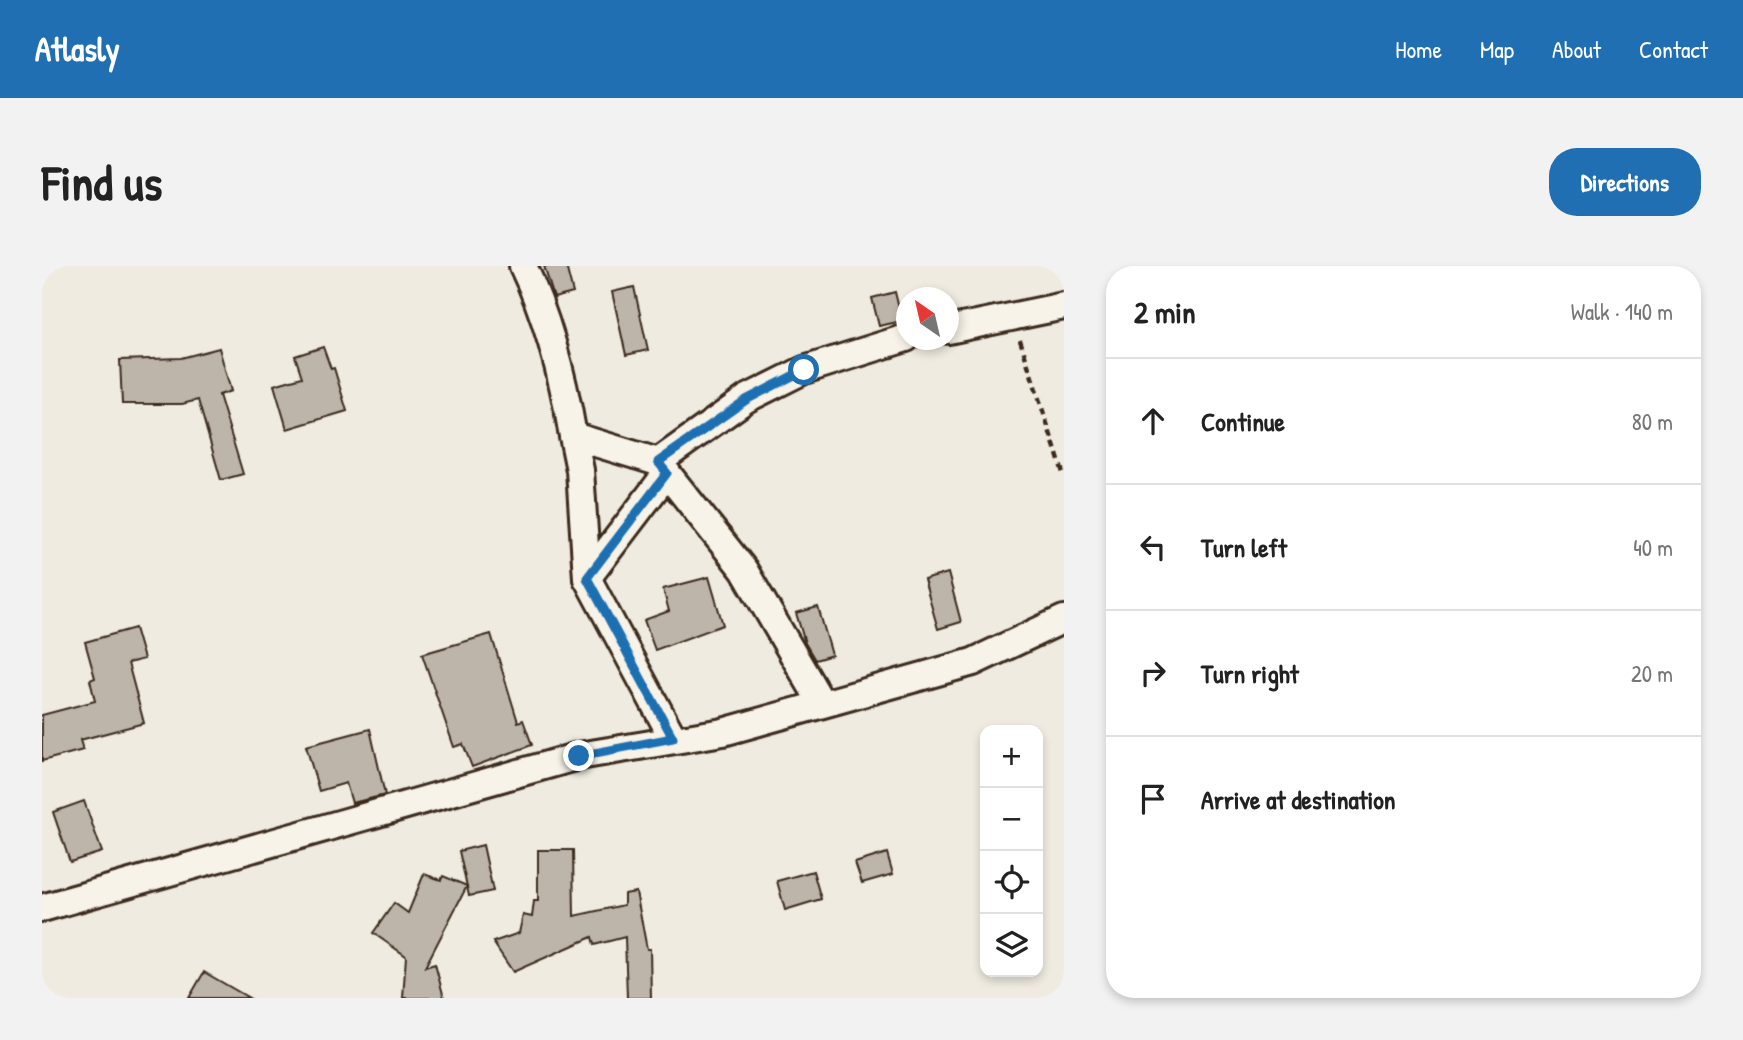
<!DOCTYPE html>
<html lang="en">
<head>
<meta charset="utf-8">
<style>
  body { margin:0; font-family:"Patrick Hand",sans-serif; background:#f2f2f2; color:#222 }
  .controls { position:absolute; right:21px; bottom:21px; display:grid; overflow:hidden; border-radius:14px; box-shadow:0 4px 10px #0003 }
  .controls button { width:63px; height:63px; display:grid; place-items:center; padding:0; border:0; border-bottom:2px solid #e0e0e0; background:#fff; color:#222; font:35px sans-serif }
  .compass { position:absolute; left:854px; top:21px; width:63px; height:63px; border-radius:50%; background:#fff; box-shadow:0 4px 10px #0003; rotate:326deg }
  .stop { position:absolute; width:21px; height:21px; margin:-16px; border:5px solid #1f6fb2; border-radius:50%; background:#fff }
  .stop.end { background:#1f6fb2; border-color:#fff; box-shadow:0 2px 7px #0008 }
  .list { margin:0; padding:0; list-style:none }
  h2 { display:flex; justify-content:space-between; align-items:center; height:91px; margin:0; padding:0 28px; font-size:30px }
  h2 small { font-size:23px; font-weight:400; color:#767676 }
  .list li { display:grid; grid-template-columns:46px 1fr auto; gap:21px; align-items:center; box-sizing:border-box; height:126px; padding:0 28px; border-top:2px solid #e0e0e0 }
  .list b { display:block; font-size:26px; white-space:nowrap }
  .list em { font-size:23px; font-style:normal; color:#767676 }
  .icon { flex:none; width:38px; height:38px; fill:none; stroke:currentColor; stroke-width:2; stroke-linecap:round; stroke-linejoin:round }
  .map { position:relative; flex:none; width:1022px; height:732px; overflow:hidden; border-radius:28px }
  header { display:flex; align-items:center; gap:42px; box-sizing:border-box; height:98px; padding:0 35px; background:#1f6fb2; color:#fff }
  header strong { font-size:33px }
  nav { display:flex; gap:38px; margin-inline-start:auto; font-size:24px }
  .intro { display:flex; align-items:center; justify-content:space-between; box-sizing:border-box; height:168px; padding:0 42px }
  h1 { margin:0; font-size:49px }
  .button { padding:18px 32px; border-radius:28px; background:#1f6fb2; color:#fff; font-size:24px; font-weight:700 }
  main { display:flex; gap:42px; padding:0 42px }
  aside { flex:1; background:#fff; border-radius:28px; box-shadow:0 4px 10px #0003 }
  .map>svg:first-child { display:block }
  .building { fill:#bdb5aa; stroke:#3b2a1e; stroke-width:2 }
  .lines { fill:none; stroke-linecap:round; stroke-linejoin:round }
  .minor-casing { stroke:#3b2a1e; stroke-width:32 }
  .path { stroke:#3b2a1e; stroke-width:4.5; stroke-dasharray:7 5; stroke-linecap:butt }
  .minor { stroke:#f7f3e8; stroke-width:26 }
  .route { stroke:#1f6fb2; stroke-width:9 }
</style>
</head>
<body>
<header>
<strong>Atlasly</strong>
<nav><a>Home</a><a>Map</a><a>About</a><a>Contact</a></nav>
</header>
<div class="intro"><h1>Find us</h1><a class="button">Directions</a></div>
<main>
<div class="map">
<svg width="1022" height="732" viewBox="0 0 1022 732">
  <rect width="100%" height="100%" fill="#efebe0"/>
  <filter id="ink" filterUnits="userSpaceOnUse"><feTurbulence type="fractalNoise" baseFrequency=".0143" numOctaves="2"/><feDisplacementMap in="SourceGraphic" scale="14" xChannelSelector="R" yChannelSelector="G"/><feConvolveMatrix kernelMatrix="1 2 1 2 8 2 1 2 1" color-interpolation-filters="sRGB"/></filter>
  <g filter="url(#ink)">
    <g class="building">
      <path d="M502,0H524L531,27L512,32Z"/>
      <path d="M592,21L606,84L584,89L570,26Z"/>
      <path d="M853,26L860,55L837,60L830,32Z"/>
      <path d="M281,81L289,103L292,102L305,145L245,163L232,119L260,111L253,90Z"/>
      <path d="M177,82L189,125L177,129L201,208L179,214L156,134L140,138H80L78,94L139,92Z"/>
      <path d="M906,307L919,356L896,363L882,314Z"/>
      <path d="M667,311L681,359L613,384L602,354L627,345L621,323Z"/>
      <path d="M776,341L790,389L773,394L763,377L754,347Z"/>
      <path d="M93,362L102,393L86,397L102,457L38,474L41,484L0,495V449L53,435L48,414L53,412L43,376Z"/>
      <path d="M449,368L476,456L481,454L490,479L430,501L421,478L412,481L380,388Z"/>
      <path d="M328,463L343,529L310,537L304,517L277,525L264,480Z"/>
      <path d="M42,535L60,586L28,596L11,546Z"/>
      <path d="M441,579L451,625L427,630L417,585Z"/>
      <path d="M496,584H531L532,650L582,639V628L594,626L605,683H608L609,732H585L583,671L552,679L550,671L471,706L451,676L477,667L481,649L490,651L492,635H496Z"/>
      <path d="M845,587L851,608L820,617L813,597Z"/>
      <path d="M771,605L779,633L743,644L735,615Z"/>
      <path d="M382,608L399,614L401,610L425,620L383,701L393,698L402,732H361L364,690L331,667L352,637L366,647Z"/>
      <path d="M162,706L207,732H147Z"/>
    </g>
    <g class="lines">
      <g class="minor-casing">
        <g id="minor">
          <path d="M481,0C507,54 521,111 531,170L616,196L704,133L762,104L864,72"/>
          <path d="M906,64L1022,40"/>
          <path d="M531,170L538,204L545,312L631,472"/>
          <path d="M616,196L702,304L779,436"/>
          <path d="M545,312L625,207"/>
          <path d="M0,642L537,490L681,466L931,396L1022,353"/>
        </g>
      </g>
      <path class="path" d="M978,74L1022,210"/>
      <use href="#minor" class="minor"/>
    </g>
  </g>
  <g class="lines" filter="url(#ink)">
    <path class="route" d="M537,490L631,472L545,312L625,207L616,196L704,134L762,104"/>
  </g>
</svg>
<div class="controls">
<button>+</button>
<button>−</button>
<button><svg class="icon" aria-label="locate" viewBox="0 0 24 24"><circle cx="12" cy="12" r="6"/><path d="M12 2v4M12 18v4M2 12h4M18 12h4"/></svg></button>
<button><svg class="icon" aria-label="layers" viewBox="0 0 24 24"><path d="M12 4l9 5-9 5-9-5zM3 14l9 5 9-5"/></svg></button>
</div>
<svg class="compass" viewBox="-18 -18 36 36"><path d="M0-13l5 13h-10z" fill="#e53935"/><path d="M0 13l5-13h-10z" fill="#767676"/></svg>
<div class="stop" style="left:762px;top:104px"></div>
<div class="stop end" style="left:537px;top:490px"></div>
</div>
<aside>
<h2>2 min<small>Walk · 140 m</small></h2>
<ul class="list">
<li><svg class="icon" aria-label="ahead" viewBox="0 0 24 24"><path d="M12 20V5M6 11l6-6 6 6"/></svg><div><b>Continue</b></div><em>80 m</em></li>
<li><svg class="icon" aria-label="left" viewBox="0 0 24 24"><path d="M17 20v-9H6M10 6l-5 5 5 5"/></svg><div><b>Turn left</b></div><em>40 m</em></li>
<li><svg class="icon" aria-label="right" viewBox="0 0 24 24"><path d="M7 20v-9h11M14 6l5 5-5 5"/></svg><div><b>Turn right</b></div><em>20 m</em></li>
<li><svg class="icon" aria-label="arrive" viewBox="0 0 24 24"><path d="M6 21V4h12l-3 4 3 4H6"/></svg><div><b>Arrive at destination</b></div></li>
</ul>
</aside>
</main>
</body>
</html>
